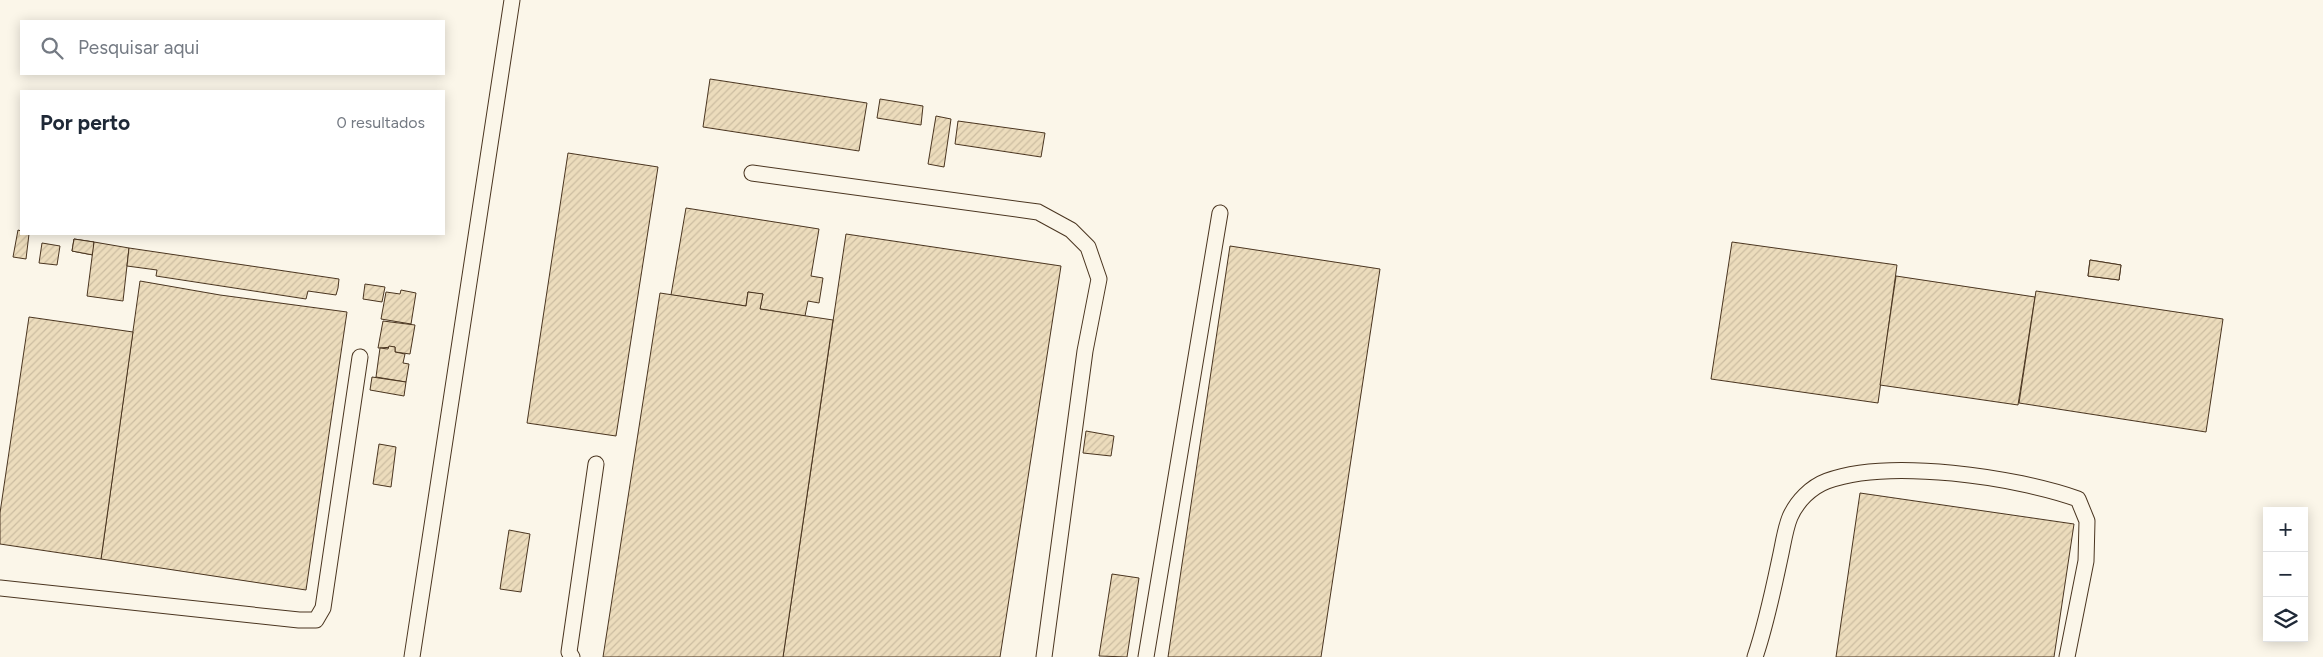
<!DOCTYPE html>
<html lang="pt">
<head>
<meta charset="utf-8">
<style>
  body { margin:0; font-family:Figtree,sans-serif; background:#f2f2f3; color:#1f2937 }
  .controls { position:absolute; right:15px; bottom:15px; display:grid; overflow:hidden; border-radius:0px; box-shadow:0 2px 12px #0003 }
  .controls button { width:45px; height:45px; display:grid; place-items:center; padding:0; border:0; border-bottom:1px solid #e0e1e3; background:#fff; color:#1f2937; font:25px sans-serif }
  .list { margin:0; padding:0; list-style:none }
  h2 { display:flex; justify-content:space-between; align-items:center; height:65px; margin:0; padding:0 20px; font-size:21px }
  h2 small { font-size:16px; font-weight:400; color:#747a83 }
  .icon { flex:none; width:28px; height:28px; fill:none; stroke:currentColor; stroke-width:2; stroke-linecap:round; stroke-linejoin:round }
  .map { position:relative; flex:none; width:2323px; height:657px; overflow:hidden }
  .search { position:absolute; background:#fff; box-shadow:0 2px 12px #0003; left:20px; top:20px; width:425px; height:55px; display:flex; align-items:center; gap:12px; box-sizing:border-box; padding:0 18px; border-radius:0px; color:#747a83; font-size:19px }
  .panel { position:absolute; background:#fff; box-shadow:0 2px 12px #0003; left:20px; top:90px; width:425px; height:145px; border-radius:0px }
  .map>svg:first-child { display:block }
  .building { fill:url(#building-hatch); stroke:#4a3520 }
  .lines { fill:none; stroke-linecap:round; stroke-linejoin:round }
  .service-casing { stroke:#4a3520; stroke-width:17 }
  .service { stroke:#fbf6e9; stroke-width:15 }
</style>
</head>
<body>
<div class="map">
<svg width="2323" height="657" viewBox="0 0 2323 657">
  <defs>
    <pattern id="building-hatch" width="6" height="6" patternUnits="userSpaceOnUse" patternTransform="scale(1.25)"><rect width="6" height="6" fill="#ecdcbc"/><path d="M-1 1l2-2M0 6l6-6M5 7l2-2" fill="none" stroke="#ccbda1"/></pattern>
  </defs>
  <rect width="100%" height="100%" fill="#fbf6e9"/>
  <g class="building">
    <path d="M710,79L867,103L859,151L703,127Z"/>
    <path d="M880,99L923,106L921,125L877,118Z"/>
    <path d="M936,116L951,119L944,167L928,164Z"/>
    <path d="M958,121L1045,133L1041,157L955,144Z"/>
    <path d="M568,153L658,167L616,436L527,423Z"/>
    <path d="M686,208L819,229L811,276L823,278L819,303L808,301L805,316L760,309L763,294H760L748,292L746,306L671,295Z"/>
    <path d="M18,230L21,231V234H29L26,259L13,257Z"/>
    <path d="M846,234L1061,266L1000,657H783Z"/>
    <path d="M74,239L94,242L93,255L72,251Z"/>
    <path d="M74,239L94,242L93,255L72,251Z"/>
    <path d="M94,242L129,248L123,301L87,296Z"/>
    <path d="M1732,242L1897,265L1878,403L1711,379Z"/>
    <path d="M42,243L60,246L57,265L39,263Z"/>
    <path d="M1230,246L1380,269L1321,657H1168Z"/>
    <path d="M129,248L339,279L338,288L336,295L308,291L306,299L156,276L157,270L127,266Z"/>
    <path d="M2090,260L2121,265L2119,280L2088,276Z"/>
    <path d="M2090,260L2121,265L2119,280L2088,276Z"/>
    <path d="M1896,276L2035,297L2018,405L1880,385Z"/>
    <path d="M140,281L220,295L347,312L306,590L101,559Z"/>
    <path d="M365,284L385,287L382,302L363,299Z"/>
    <path d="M401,290L416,293L411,324L381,319L386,292L400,294Z"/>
    <path d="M2036,291L2223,319L2206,432L2019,403Z"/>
    <path d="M748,292L763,294L760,309L833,320L783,657H603L660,293L746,306Z"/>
    <path d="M29,317L133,332L101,559L0,544V513Z"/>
    <path d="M383,321L415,325L410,354L395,352V347L378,348Z"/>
    <path d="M389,346L395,347V352L405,354L403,363L409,364L406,382L376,377L380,348L388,349Z"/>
    <path d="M372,377L406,382L404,396L370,390Z"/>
    <path d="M1086,431L1114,436L1111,456L1083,453Z"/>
    <path d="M379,444L396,447L391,487L373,484Z"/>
    <path d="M1860,493L2074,524L2054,657H1836Z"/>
    <path d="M509,530L530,534L521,592L500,589Z"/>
    <path d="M1112,574L1139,578L1127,657L1099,656Z"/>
  </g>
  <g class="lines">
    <g class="service-casing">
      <g id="service">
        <path d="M752,173L1038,212L1071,230L1088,247L1099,279L1085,351L1044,657"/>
        <path d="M0,588L299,620H316L323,608L360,357"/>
        <path d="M412,657L512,0"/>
        <path d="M572,657L569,652L596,464"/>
        <path d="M1146,657L1220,213"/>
        <path d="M1755,657C1766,625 1773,591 1780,558C1783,545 1785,529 1790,517C1797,501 1811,487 1827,481C1889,458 2016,477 2078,499L2087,521L2086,561L2067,657"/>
      </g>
    </g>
    <use href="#service" class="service"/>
  </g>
</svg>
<div class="controls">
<button>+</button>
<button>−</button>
<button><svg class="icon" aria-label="layers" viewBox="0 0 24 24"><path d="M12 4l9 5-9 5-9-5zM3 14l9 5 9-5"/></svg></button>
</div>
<div class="search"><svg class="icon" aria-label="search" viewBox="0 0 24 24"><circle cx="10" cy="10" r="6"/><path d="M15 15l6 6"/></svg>Pesquisar aqui</div>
<section class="panel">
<h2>Por perto<small>0 resultados</small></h2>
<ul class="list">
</ul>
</section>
</div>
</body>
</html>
